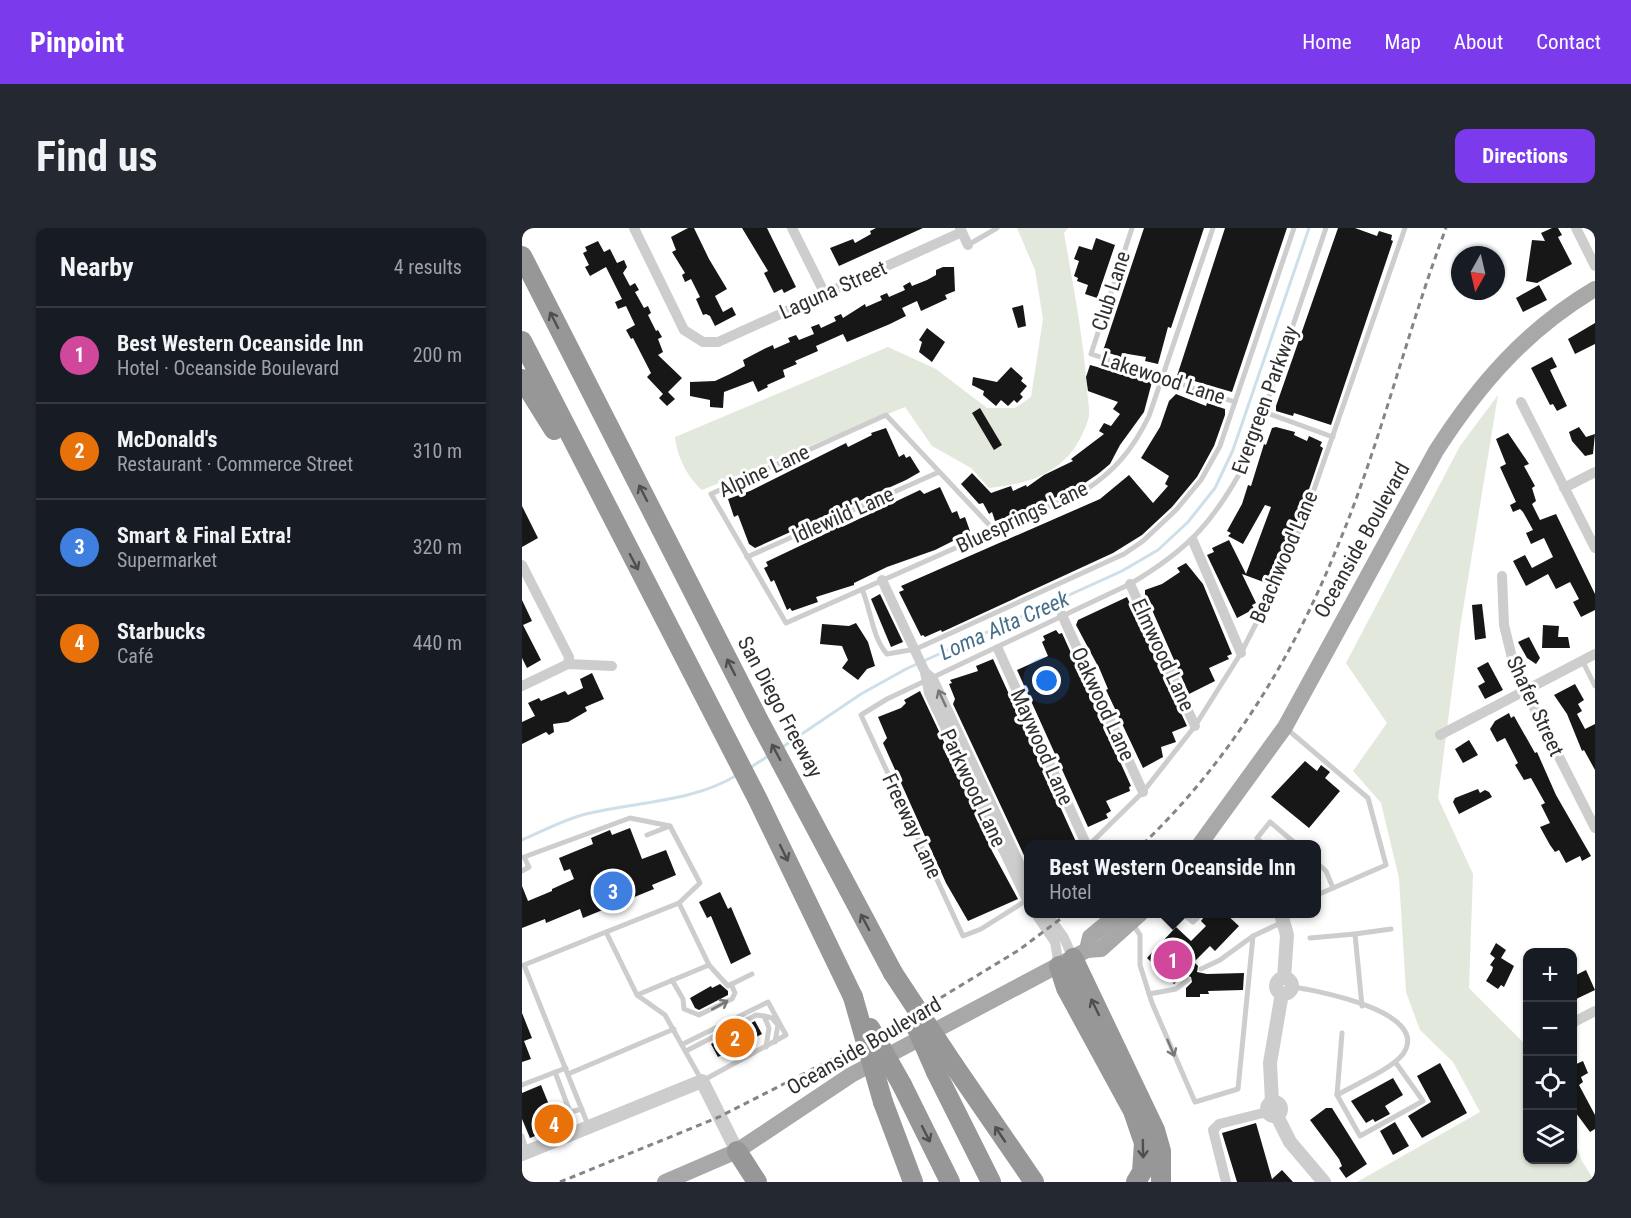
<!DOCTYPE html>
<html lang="en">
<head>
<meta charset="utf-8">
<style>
  body { margin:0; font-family:"Roboto Condensed",sans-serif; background:#242831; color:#f1f3f6 }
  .controls { position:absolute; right:18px; bottom:18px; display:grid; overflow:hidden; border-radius:12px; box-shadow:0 2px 4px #0004 }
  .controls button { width:54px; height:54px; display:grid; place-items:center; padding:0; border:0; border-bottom:2px solid #363941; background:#171b24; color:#f1f3f6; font:30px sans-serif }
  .compass { position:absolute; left:929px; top:18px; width:54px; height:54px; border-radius:50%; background:#171b24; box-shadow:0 2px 4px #0004; rotate:188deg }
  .you { position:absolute; left:525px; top:453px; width:21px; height:21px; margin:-15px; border:4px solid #fff; border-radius:50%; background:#1a73e8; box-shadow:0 0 0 9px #1a73e833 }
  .badge { display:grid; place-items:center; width:39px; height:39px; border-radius:50%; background:#7c3aed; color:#fff; font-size:20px; font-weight:700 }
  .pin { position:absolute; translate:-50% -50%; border:3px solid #fff; box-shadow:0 2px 6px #0006 }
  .popup { position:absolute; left:502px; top:612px; width:297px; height:78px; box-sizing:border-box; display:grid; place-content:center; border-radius:12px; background:#171b24; filter:drop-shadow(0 2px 4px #0005); font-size:20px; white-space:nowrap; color:#9ea1a6 }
  .popup b { font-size:22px; color:#f1f3f6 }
  .popup::after { content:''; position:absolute; left:50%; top:100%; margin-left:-12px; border:12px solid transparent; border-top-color:#171b24 }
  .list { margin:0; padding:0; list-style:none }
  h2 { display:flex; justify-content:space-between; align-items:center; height:78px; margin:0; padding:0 24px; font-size:26px }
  h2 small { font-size:20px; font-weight:400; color:#9ea1a6 }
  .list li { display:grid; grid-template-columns:39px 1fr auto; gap:18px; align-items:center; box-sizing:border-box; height:96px; padding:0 24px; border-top:2px solid #363941 }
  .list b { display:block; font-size:22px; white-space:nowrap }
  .list p { margin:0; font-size:20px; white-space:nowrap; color:#9ea1a6 }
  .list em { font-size:20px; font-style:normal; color:#9ea1a6 }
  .icon { flex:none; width:33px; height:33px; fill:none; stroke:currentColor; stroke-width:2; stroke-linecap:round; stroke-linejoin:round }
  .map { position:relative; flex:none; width:1073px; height:954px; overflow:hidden; border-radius:12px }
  header { display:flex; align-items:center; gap:36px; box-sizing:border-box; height:84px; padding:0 30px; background:#7c3aed; color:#fff }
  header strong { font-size:28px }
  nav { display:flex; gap:33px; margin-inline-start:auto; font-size:21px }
  .intro { display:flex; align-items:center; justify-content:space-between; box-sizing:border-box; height:144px; padding:0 36px }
  h1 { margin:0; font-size:42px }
  .button { padding:15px 27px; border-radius:12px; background:#7c3aed; color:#fff; font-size:21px; font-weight:700 }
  main { display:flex; gap:36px; padding:0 36px }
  aside { flex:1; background:#171b24; border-radius:12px; box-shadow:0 2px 4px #0004 }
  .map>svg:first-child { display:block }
  .green { fill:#e3e8dc }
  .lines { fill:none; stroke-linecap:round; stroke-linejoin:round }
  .stream { stroke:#cedfe9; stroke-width:3 }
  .building { fill:#171717 }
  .service { stroke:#cdcdcd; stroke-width:5 }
  .minor { stroke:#cdcdcd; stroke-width:10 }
  .tertiary { stroke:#cdcdcd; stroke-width:14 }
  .primary { stroke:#a8a8a8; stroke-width:16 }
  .motorway { stroke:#979797; stroke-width:20 }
  .rail { stroke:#858585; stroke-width:3; stroke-dasharray:6 4.5; stroke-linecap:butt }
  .motorway-bridge { stroke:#979797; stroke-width:20 }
  .oneway { stroke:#4f4f4f }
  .oneway2 { stroke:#777 }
  .labels { text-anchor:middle; stroke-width:6; stroke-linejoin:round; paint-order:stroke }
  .street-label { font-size:21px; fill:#303030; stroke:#fff }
  .water-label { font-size:22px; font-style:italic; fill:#46708a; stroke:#fff }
</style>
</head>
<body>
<header>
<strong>Pinpoint</strong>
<nav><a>Home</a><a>Map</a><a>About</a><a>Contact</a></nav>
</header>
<div class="intro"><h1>Find us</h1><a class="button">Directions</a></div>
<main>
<aside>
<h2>Nearby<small>4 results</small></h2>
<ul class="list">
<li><span class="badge" style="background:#d1479c">1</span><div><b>Best Western Oceanside Inn</b><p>Hotel · Oceanside Boulevard</p></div><em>200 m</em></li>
<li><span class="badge" style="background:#e8710a">2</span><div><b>McDonald's</b><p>Restaurant · Commerce Street</p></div><em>310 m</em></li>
<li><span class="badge" style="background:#3f7fe0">3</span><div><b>Smart &amp; Final Extra!</b><p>Supermarket</p></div><em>320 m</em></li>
<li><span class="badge" style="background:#e8710a">4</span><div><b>Starbucks</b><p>Café</p></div><em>440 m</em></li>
</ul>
</aside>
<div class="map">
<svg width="1073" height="954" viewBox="0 0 1073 954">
  <rect width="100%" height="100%" fill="#fff"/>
  <g class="green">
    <path d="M495,0H546L542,5C551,57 561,107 565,160C565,170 569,183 566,192C550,241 515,255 467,260L449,240L410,218L383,179L180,262C166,250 155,229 153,209L366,119L414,141L465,180H493L509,169L521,91L513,42Z"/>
    <path d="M976,167L938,400L916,570L951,646L947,760L1005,818V932H1050L1051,909L1060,933L1073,954H835L958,884L931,834L898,802L884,764L877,650L859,575L831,543L865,495L824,435L938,218Z"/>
  </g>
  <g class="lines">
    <g class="stream">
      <path d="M259,520L339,466L384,441L600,343L636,322L666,294L693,260L711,222L787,0"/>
      <path d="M229,539L248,527"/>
      <path d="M0,612C21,603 43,591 64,586C113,574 172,574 215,547"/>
    </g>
  </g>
  <g class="building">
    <path d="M166,0H172L187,31L205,61L193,68L201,84L210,79L214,87L193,98L188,88L184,86L181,87L174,71L178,69L169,51L163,54L160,47L163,45L150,24L154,22L149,9Z"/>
    <path d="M220,0H245L274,59L262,65L260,61L252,65L242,45L246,43Z"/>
    <path d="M354,0H401L317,38L308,20L331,11L333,15L349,6L348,3Z"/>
    <path d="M622,0H682L649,100L646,99L636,136L623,133L624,129L600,125L599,129L581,123Z"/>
    <path d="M703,0H765L710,164L655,148Z"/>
    <path d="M816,0H833L855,8L857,3L870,7L869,12L871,13L809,197L772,185L771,188L754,183V178Z"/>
    <path d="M1030,0H1036L1040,7L1036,9L1050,36L1015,55L1004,53L1010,12L1023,13L1019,5Z"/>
    <path d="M574,10L593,17L575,70L563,66L566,57L555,53L556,50L552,48L557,33L552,31L557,18L570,22Z"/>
    <path d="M76,13L82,24L88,21L95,35L102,32L105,39L101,45L108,58L113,55L117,62L113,64L122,80L126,78L129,85L126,87L134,103L136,102L140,109L136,111L141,124L136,127L160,150L146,164L153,171L145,178L137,170L141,166L125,149L129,145L111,110L109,111L104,102L113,97L104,78L96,81L93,74L100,71L84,39L68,48L63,39L67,37L61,25L65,23L63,19Z"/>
    <path d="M421,39H432L433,63L423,67L425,71L399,83L395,73L380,80L384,88L368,96L325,114L321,106L294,118L296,123L273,133L275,136L261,142L263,149L245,157L246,159L236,164L231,153L202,164L201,180L188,179V172L168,168V154L193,153L208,146L223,138L221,132L244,120L251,117L252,121L268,114L266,110L274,107L277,112L292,106L289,99L297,96L299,100L314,93L312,89L319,86L321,90L343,76L344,79L360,72L358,68L365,65L367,69L383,62L381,58L388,54L390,58L405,52L414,47V42Z"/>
    <path d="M1017,57L1025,72L1001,84L994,70Z"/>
    <path d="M501,77L504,98L496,100L490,80Z"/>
    <path d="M1073,95V116L1053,126L1046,111Z"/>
    <path d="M405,100L423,114L410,134L397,124L400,114L397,112Z"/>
    <path d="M1030,129L1035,139L1028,142L1045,178L1035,183L1031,176L1028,177L1009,140Z"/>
    <path d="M568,137L630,154L622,184L598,217L588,236L576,246L557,259L501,284L473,293L470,284L467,286L461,275L457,276L439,256L450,245L469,265L489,258L491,263L504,257L505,259L522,247L551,233L549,231L582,206L577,203L582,195L589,198L598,186L591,181L596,174L566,163L564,149Z"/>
    <path d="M489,139L501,150L499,153L505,158L498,166L501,169L495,175L492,172L486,178L479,172L474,178L461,167L462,163L450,157L451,149L475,154Z"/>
    <path d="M654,166L684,178L685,175L703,181V187L692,218L675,249L650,279L620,307L591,325L420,404L419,402L403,409L401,407L399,408L377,364L382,362L379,358L578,271L607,247L631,275L646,258L643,256L647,248L619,230L638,199L647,173Z"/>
    <path d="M458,180L480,217L472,222L450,185Z"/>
    <path d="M754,199L773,204L772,207L785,213L787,208L800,214L798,218L801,220L779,285L749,353L747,356L720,346L734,375L730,377L732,381L715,390L685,327L692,324L690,320L707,312L724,346L749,279L743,277L721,316L706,308L709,305L705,303L720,276L726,257L729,258L742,216L744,217L750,200Z"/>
    <path d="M1057,199L1064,209L1073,206L1071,226L1063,228L1050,213L1047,204Z"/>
    <path d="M364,200L377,229L382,226L384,230L388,228L398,244L384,252L233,320L227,316L216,287L212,289L206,271L228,263L324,215L326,219L350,207L349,205Z"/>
    <path d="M986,205L1007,236L1002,238L1013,258L1010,260L1014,273L1010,276L1018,292L1034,286L1073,366V382L1059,389L1051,374L1057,371L1048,354L1034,361L1026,346L1004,358L991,333L1003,327L1010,340L1031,329L1022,310L1009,316L1004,305L1011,302L1001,284L998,281L991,284L988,277L994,274L978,239L984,236L974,211Z"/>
    <path d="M418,259L430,285L435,283L438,291L443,289L448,303L445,306L413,322L365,339L332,355V357L294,369L296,374L270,383L268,380L265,382L252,352L249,354L242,340L246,338L244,334L305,305L302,300L317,293L320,299L398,262L402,266Z"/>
    <path d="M0,278L16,310L0,319Z"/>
    <path d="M664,335L681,356L710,426L705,428L707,431L687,440L693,453L667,466L623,366V362L640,356L658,344L655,340Z"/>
    <path d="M358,366L381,414L369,419L349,371Z"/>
    <path d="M605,369L665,498L650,504L654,514L639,519L641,529L621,540L584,462L586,461L578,442L554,397L556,392Z"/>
    <path d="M0,372L10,393L1,397L19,432L5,440L0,430Z"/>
    <path d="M960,376L964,410L953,412L950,377Z"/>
    <path d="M334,395L346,414L353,438L345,441L336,452L320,440L326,432L320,418L298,416L300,396L327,398Z"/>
    <path d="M1021,397L1037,398L1036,409H1046L1048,420H1020Z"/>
    <path d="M534,402L537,406L540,405L609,558L607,559L608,563L584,573L589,583L584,586L586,590L566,599L495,442L526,428L520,414L523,412L521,408Z"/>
    <path d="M1007,409L1018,430L1014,436L1005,430L996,414Z"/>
    <path d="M471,431L555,616H507V638L431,476L433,471L427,456L430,455L428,452L456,443L454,438Z"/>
    <path d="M966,434L981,462L963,471L956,458L963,454L955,440Z"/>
    <path d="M70,445L82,471L63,479L65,483L46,494L31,496L32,504L27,507L24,504L0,516V494L13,488L6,475L17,470L19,473L43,463L46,467L61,460L58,451Z"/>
    <path d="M1053,456L1062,472L1056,476L1060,483L1055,486L1063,501L1073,496V542L1062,522L1060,523L1045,486L1032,467Z"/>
    <path d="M398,463L463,601L461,602L470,623L496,671L446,693L424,655L361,515L365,510L356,489L379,480L384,475L382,472Z"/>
    <path d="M987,485L989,490L992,488L1013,525L1015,524L1034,567L1069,628L1060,633L1058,628L1044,635L1037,622L1033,624L1028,617L1018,599L1028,595L1019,577L1023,575L1009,550L1002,552L993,537L996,535L983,510L975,514L968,501L973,493Z"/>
    <path d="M947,512L956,527L941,535L933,521Z"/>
    <path d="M783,533L795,543L799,537L808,544L803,550L818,563L787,600L749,569Z"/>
    <path d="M956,561L958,565L963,562L967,564L970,569L937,586L931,574L933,570Z"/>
    <path d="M108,600L120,631L144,622L154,647L130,657L132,661L61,690L58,681L24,695L23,691L0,700V658L6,673L30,663V661L52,651L48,641L42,643L37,630L71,616L69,610L88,602L90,607Z"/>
    <path d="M198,664L206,681L209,679L229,726L209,736L189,688L185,690L177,674Z"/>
    <path d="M684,686H704L717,698L693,723L688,718L672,734L676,738L675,744L685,746L722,745L721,762L686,763L687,766H678V769H664V760L670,754L669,749L663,747L652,756L625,730L654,699L669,713L684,698L679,693Z"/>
    <path d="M974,715L984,722L979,730L992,738L982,759L979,757L976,761L964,753L970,743L971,739L968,737L973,730L968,726Z"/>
    <path d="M1064,742L1073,762L1050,773L1052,748Z"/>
    <path d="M198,756L206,763V767L177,782L173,780L168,770L189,758L190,760Z"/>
    <path d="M0,785L10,810L2,813L9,831L0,834Z"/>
    <path d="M233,793L240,806L196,829L189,816Z"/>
    <path d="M1061,833L1066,845L1059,849L1061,854L1057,857L1073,887V901L1068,904L1054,885L1050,887V834L1052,837Z"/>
    <path d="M918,835L945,885L900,910L886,888L909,874L895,848Z"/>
    <path d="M871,850L881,867L863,878L868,886L853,894L851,891L844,895L829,873Z"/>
    <path d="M19,857L36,899L8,910L0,891V865Z"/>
    <path d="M804,880H810L845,936L824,950L817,940L820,938L817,931L788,892Z"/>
    <path d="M873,894L887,918L871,927L858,903Z"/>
    <path d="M734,895L750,951L760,942L771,954H715L700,905Z"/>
  </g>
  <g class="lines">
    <g class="service">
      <path d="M610,0L569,126L713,174"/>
      <path d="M446,17L475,0"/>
      <path d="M742,184L811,209"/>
      <path d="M472,302L364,187L189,266L264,395L562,263C593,243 611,221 627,188L691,0"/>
      <path d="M225,329L417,244"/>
      <path d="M340,361C349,382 350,409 365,426L394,421L602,326L621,313L654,282L679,252L698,218L772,0"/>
      <path d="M1060,432L1073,458"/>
      <path d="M765,501L846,570L864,637L795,667"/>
      <path d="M125,607L148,598L178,655L157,675"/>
      <path d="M568,616L621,564L673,498L719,425L745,374L779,299L883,0"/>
      <path d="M741,616L735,610L748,594L774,616"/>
      <path d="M795,635L804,643L811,660"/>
      <path d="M0,643L7,639L2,629L108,590L148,598"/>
      <path d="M505,672L459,701L441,708L339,487L365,471L608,356C668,321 694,291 726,230L804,0"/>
      <path d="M661,686L671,694L679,686"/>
      <path d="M610,695L618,707V737L630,775L673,874L716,861L731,708"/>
      <path d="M84,704L157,675L187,737L115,767"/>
      <path d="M833,706L869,701"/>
      <path d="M788,710L833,706L840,778"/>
      <path d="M187,737L206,758L230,746"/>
      <path d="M679,741L698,732L731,708L761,694"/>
      <path d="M150,752L161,771L162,781L177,787L210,771L213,765L209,756"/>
      <path d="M770,759C794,762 910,784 881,826C870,841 832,857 815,867L838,908L901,873L874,835"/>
      <path d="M627,766L654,761L666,752"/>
      <path d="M242,788L250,790L256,797L253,814"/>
      <path d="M164,823L234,787L242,788L247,800L244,819"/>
      <path d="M33,844L48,884L60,881"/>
      <path d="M46,846L152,801"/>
      <path d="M0,857L44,840"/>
      <path d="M815,867L820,805"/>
      <path d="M66,897L2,737L84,704L115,767L143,787L180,853L264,807L246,774L161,816"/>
      <path d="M0,908L5,924"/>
    </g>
    <g class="minor">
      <path d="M112,0L162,102L181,114H196L440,4"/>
      <path d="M270,0L303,66"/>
      <path d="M438,0L446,17"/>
      <path d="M1054,0L1073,38"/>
      <path d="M999,174L1073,320"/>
      <path d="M1042,260L1073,244"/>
      <path d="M671,313L719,425"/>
      <path d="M0,337L47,429L46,436"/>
      <path d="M980,348L982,397L993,442L1073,600"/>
      <path d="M360,352L403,444"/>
      <path d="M608,356L673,498"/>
      <path d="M540,387L621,564"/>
      <path d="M476,421L564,616"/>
      <path d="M0,458L46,436L90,438"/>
      <path d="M918,507L1073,426"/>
      <path d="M507,656L411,451L403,444L407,465L507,676"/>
      <path d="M514,686L533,714L537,738"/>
      <path d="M525,686L542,710L551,730"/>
      <path d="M1050,795L1073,783"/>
      <path d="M704,954L691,902L697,896L745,884"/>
    </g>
    <g class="tertiary">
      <path d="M759,686L765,707L762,750"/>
      <circle cx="762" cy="758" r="8"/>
      <circle cx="752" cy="881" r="7"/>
      <path d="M750,874L748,835L760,765"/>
      <path d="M755,888L768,914L802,954"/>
      <path d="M0,926L180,853L215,923"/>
    </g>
    <g class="primary">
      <path d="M678,616L763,499L914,223C957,156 1004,102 1073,61"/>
      <path d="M565,722L568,709L596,686"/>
      <path d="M143,954L215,923L329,847L565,722L579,721L618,686"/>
    </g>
    <g class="motorway">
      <path d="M0,28L236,491L371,745"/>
      <path d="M0,113L236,572L331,769"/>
      <path d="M0,151L32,202"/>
      <path d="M551,730L633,902L639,923V954"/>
      <path d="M537,738L544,760L611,883L622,915L620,944L614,954"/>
      <path d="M431,836L512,954"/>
      <path d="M414,844L469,954"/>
      <path d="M380,857L428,954"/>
      <path d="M361,874L391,954"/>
      <path d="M215,923L235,954"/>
    </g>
    <g class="rail">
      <path d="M621,616C706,535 770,431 814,322C858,218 884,106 924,0"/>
      <path d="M410,775L497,722L545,686"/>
      <path d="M38,954L197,889L332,820"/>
    </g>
    <g class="motorway-bridge">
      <path d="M371,745L431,836"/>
      <path d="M331,769L361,874"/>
      <path d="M392,794L414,844"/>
      <path d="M348,800L380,857"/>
    </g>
  </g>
  <defs><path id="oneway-shaft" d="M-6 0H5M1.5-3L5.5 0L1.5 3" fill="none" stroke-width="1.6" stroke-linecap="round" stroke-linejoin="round" transform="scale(1.5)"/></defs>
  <g class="oneway">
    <use href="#oneway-shaft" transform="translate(32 92) rotate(-117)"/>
    <use href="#oneway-shaft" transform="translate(121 265) rotate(-117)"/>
    <use href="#oneway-shaft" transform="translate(112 334) rotate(62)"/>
    <use href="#oneway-shaft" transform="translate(209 439) rotate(-117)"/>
    <use href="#oneway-shaft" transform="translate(254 524) rotate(-118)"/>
    <use href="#oneway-shaft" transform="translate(262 625) rotate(64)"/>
    <use href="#oneway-shaft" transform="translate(343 694) rotate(-118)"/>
    <use href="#oneway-shaft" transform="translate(573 779) rotate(-116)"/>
    <use href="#oneway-shaft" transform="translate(404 906) rotate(63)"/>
    <use href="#oneway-shaft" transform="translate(478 906) rotate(-124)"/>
    <use href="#oneway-shaft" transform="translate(621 921) rotate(89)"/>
  </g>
  <g class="oneway2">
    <use href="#oneway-shaft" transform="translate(420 470) rotate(-115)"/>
    <use href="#oneway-shaft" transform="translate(198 777) rotate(-29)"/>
    <use href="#oneway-shaft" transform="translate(649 820) rotate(67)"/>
  </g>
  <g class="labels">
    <g class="street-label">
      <text transform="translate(311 62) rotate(-24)" y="7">Laguna Street</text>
      <text transform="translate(589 63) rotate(-72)" y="7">Club Lane</text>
      <text transform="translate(641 150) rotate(18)" y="7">Lakewood Lane</text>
      <text transform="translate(743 172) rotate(-70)" y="7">Evergreen Parkway</text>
      <text transform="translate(242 243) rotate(-25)" y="7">Alpine Lane</text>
      <text transform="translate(321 287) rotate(-24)" y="7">Idlewild Lane</text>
      <text transform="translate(500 289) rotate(-25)" y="7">Bluesprings Lane</text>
      <text transform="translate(840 312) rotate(-61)" y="7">Oceanside Boulevard</text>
      <text transform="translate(762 329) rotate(-67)" y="7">Beachwood Lane</text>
      <text transform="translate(641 427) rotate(65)" y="7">Elmwood Lane</text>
      <text transform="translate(581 476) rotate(65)" y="7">Oakwood Lane</text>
      <text transform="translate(1013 478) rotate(65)" y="7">Shafer Street</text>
      <text transform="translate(258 479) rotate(62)" y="7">San Diego Freeway</text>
      <text transform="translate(520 519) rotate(66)" y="7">Maywood Lane</text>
      <text transform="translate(451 560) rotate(65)" y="7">Parkwood Lane</text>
      <text transform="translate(390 598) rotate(65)" y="7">Freeway Lane</text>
      <text transform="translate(342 818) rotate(-30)" y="7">Oceanside Boulevard</text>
    </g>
    <g class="water-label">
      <text transform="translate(482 397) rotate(-24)" y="8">Loma Alta Creek</text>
    </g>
  </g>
</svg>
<div class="controls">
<button>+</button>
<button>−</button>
<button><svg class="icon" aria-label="locate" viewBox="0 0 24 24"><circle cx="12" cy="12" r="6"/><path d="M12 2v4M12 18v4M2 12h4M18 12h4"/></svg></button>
<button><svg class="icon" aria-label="layers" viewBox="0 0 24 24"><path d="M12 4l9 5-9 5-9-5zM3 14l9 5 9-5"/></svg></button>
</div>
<svg class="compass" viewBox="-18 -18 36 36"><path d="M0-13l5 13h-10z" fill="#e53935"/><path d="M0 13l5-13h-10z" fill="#9ea1a6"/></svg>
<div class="you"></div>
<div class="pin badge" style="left:651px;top:732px;background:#d1479c">1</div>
<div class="popup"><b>Best Western Oceanside Inn</b>Hotel</div>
<div class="pin badge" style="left:213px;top:810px;background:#e8710a">2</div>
<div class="pin badge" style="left:91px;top:663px;background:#3f7fe0">3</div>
<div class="pin badge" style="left:32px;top:896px;background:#e8710a">4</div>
</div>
</main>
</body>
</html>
